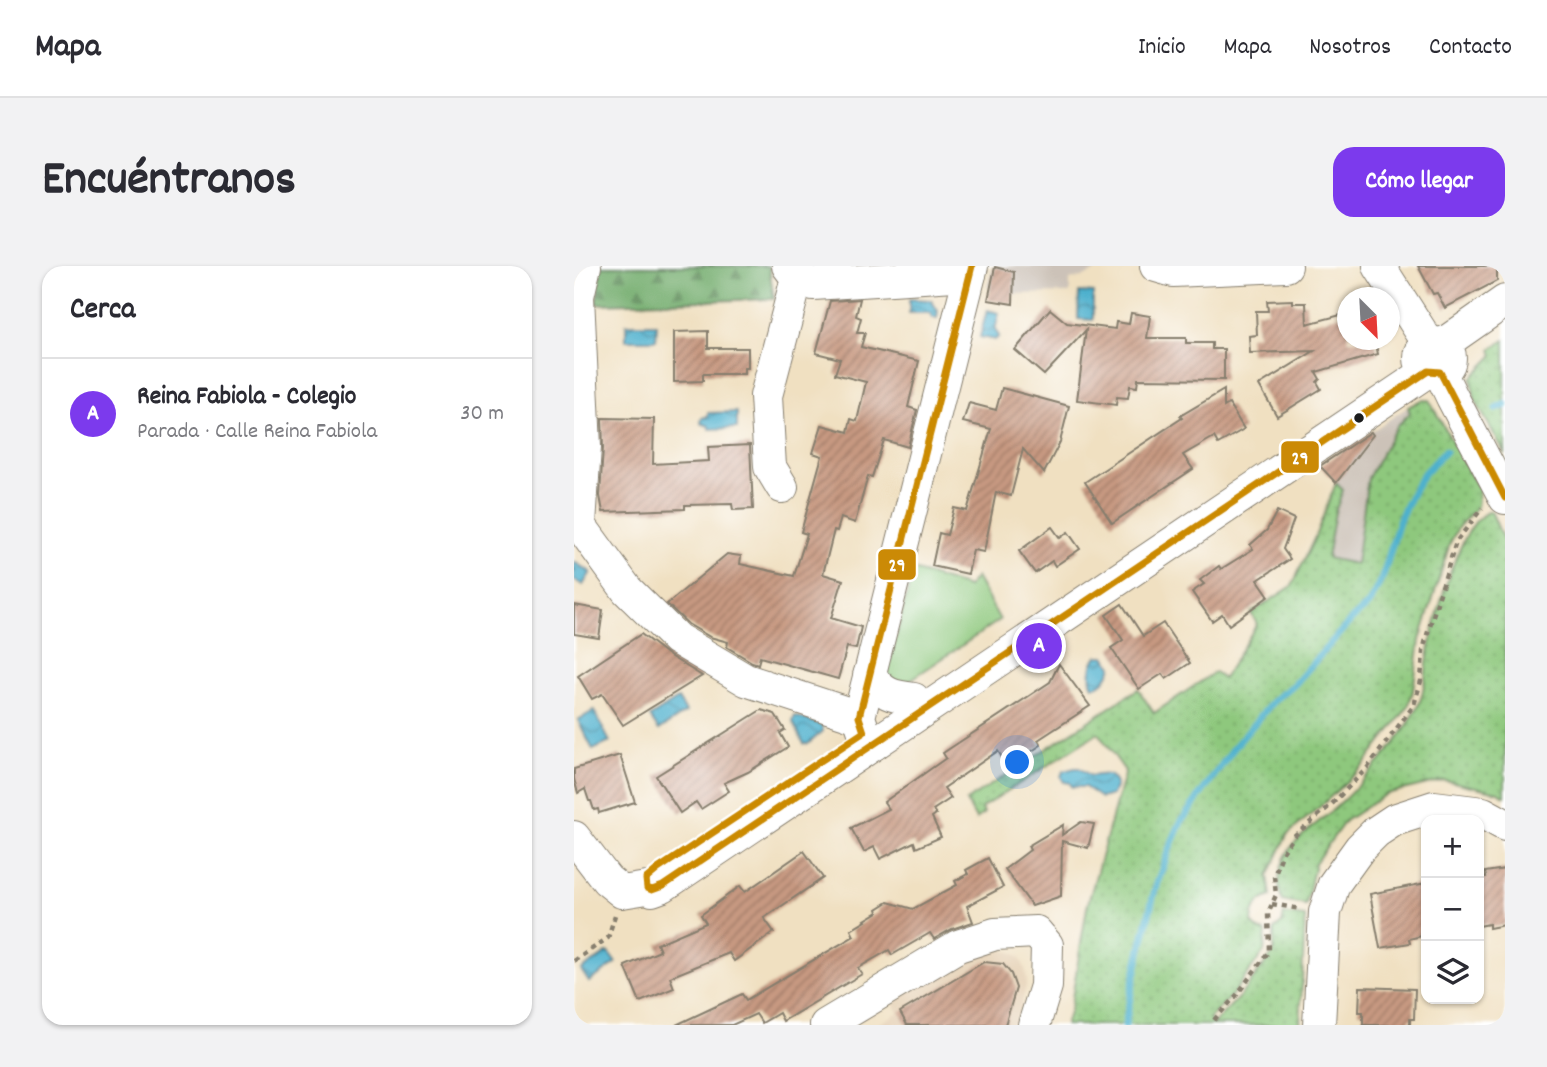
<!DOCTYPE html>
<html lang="es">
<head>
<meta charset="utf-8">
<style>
  body { margin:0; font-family:Dekko,sans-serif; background:#f2f2f3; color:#2b2b33 }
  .controls { position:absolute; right:21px; bottom:21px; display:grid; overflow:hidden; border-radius:14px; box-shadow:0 2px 5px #0004 }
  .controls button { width:63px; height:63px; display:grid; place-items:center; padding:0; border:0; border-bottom:2px solid #e1e1e2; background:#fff; color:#2b2b33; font:35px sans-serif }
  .compass { position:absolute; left:763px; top:21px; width:63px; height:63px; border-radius:50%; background:#fff; box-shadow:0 2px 5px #0004; rotate:156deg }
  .you { position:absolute; left:444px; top:497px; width:24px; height:24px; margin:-18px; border:5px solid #fff; border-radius:50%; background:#1a73e8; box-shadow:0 0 0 10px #1a73e833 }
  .badge { display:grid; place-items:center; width:46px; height:46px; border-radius:50%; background:#7c3aed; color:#fff; font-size:23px; font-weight:700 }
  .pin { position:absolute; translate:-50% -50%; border:4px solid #fff; box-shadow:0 2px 7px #0006 }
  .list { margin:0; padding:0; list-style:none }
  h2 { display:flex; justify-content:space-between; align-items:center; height:91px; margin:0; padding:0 28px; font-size:30px }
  h2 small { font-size:23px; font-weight:400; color:#7c7c81 }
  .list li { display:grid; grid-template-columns:46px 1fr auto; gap:21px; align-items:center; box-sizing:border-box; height:112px; padding:0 28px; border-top:2px solid #e1e1e2 }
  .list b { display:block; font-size:26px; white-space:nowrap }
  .list p { margin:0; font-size:23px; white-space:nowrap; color:#7c7c81 }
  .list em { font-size:23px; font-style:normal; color:#7c7c81 }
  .icon { flex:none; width:38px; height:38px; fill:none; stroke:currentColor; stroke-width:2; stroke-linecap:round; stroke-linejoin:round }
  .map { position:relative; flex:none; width:931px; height:759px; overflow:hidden; border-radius:21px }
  header { display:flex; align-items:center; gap:42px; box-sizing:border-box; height:98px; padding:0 35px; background:#fff; border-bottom:2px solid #e1e1e2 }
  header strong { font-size:33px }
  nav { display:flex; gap:38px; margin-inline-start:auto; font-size:24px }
  .intro { display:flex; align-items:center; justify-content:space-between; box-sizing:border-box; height:168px; padding:0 42px }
  h1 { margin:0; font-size:49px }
  .button { padding:18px 32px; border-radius:21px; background:#7c3aed; color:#fff; font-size:24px; font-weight:700 }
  main { display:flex; gap:42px; padding:0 42px }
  aside { flex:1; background:#fff; border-radius:21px; box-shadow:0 2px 5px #0004 }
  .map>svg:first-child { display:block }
  .built { fill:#e5d0b4 }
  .industrial { fill:#ccc2b8 }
  .grass { fill:url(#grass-dots); stroke:#55724c; stroke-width:2 }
  .forest { fill:url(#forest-firs); stroke:#476444; stroke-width:2 }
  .green { fill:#8ec87d; stroke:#55724c; stroke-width:2 }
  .water { fill:url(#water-waves); stroke:#356674; stroke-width:2 }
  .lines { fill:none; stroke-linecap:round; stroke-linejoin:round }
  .stream { stroke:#4eb0cd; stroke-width:7 }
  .building { fill:url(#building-hatch) }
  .minor-casing { stroke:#867e6e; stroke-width:34 }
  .path { stroke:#867e6e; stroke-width:4.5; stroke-dasharray:5 5; stroke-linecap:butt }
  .minor { stroke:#fff; stroke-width:32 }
  .bus-1-casing { stroke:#fff; stroke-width:12 }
  .bus-1 { stroke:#cb8a06; stroke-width:7 }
  .bus-dot { fill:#1c1c1c; stroke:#fff; stroke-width:2.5 }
  .line-badge { stroke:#fff; stroke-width:2.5 }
  .badge-label { font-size:19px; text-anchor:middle; font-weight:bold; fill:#fff }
</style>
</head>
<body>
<header>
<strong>Mapa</strong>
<nav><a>Inicio</a><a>Mapa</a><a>Nosotros</a><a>Contacto</a></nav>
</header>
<div class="intro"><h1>Encuéntranos</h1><a class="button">Cómo llegar</a></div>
<main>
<aside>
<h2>Cerca<small></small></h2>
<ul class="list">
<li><span class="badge">A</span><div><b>Reina Fabiola - Colegio</b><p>Parada · Calle Reina Fabiola</p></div><em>30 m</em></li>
</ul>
</aside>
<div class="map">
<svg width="931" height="759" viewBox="0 0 931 759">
  <defs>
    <pattern id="grass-dots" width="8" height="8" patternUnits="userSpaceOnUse" patternTransform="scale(1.75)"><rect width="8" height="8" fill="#8ec87d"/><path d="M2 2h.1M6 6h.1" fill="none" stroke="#7aab6b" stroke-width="1.8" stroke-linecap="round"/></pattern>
    <pattern id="forest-firs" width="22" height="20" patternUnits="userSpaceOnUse" patternTransform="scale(1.75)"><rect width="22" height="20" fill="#72ac6c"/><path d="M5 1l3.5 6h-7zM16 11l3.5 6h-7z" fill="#5d8b58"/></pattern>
    <pattern id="water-waves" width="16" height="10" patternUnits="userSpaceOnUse" patternTransform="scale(1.75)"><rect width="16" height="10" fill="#4eb0cd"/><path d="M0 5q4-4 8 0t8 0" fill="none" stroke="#408ea6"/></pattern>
    <pattern id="building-hatch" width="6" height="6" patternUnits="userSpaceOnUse" patternTransform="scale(1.75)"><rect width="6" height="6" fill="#c79981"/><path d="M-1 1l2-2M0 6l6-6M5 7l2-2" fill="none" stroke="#a17c69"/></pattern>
  </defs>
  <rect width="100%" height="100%" fill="#fff"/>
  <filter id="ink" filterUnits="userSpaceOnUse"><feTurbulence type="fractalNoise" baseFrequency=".0143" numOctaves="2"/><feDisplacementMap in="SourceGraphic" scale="14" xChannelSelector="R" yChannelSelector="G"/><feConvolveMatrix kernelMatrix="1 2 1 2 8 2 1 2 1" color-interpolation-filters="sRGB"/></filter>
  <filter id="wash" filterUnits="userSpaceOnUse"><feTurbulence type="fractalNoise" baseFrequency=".00686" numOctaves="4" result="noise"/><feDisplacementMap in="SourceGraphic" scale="28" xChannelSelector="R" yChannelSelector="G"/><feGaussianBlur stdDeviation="1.57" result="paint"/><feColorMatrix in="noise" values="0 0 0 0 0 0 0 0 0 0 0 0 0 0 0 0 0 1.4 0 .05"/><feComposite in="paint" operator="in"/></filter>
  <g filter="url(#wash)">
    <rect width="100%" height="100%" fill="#f0e0c1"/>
    <path class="built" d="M426,684L437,686L446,692L451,703L453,716L442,759H303L325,746L318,735L390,690Z"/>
    <g class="industrial">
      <path d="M419,0H530L510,11L496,14V27L439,28L413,21Z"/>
      <path d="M834,141L837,147L822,161L794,212L782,298L752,292L761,246L769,224L762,217L779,195L771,183Z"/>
    </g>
    <g class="grass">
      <path d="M931,74V188L901,134L897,112L919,90L917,83Z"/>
      <path d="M847,134H855L905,224L903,241L885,260L876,277L846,374L839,425L834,441L789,500L749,538L713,569L694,610L697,630C683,635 679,642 678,657L685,664L692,666L690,686L657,730L635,753L640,757L665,731L700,686V663L708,657L710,648L731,651L726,759H491L496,744L513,641L551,505L524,467L407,542L410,547L402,553L392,535L564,423L580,447L641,406L649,413L683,358L677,347L718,320L740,273L762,217L769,224L761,246L753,292L782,298L794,212L822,161L836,147L834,141Z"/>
      <path d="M917,245L931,278V530L924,526L870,514L812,528L771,555L741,597L732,639L708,635C702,617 705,600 715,584C727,567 746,556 762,541C789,516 830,472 845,438C852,422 851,403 855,386C860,356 886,251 917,245Z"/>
    </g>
    <path class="forest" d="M27,0H195L200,33L22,38Z"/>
    <path class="green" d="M339,304L394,321L402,311L426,354L330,418L323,419L313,407Z"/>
    <g class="water">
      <path d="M505,26L519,27V54L504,53Z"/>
      <path d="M335,33L357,34L364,45L363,52H358L356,47H335Z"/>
      <path d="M413,44L425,47L421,64L425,70L421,74L406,71Z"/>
      <path d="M52,58H83L82,74H52Z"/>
      <path d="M163,146V162L135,163V160L127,157L128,152L134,150V147Z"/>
      <path d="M0,296L17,306L9,319L0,314Z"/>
      <path d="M523,390H531L538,400C535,409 529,420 519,420C514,412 517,397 523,390Z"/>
      <path d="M104,433L112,446L85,464L76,451Z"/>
      <path d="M20,445L36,476L19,484L4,454Z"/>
      <path d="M221,450L248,459L249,465L234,478H230L219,456Z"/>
      <path d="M501,502H505L517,510C529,509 536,504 542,518L538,529L527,532L511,521H498L496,517L490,516L487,511L489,505Z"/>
      <path d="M34,686L42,697L15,716L7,704Z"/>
    </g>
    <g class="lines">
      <g class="stream">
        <path d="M922,143L931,139"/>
        <path d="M551,759L558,721L581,623L596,581L607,556L662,479L701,433L720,419L777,354L795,338L809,310L826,252L840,223L850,207L871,185"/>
      </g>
    </g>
    <g id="blocks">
      <g class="building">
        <path d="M844,0H923V15L871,42L863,27L859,28Z"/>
        <path d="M421,1L440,6L439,38L414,34Z"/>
        <path d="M286,33L282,50L287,52L283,67H291L287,81L345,95L334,141L343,144L334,181L310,174L298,211L294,210L281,257L267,252L263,265L260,264L249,308L269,314L257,352L287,361L282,383L273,381L264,413L186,391L184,398L178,396L153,381L154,376L136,371L114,358L93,338L153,288L167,290L166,298L220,310L233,268L227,266L248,190L239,187L248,159L274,166L277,153L283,155L292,116L261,108L266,93L242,87L256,35Z"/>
        <path d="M719,34V37H732L733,58L774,47V74H801L804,88L742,106L746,113L743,116L747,123L703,150L685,119L740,85L676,87L675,70L683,69L682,45H694L693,35Z"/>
        <path d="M476,43L493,57L541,63L542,56L555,58L557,47L576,50L573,72H612V77H638V83H650V114L564,113L563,121L556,120L554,132L543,131L542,139L503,134L512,64L470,109L441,84Z"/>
        <path d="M134,65V82H174V102H170V108H129V115L100,116V66Z"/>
        <path d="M428,122L495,140L486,176L470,207L449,183L437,230L422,226L410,286L399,284L394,308L358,300L365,267L373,269L380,242L393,245L417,163L389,156L395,137L422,144Z"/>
        <path d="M650,124V141L655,138L670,163L644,178L640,171L609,189L619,203L538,257L511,216L608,152L606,150Z"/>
        <path d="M28,152L80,153L79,198L135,195L134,181L176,179L179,243L159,244L158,238L111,239V243L29,246L26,230L29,182Z"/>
        <path d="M797,166L799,169L762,217L746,200Z"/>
        <path d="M703,245L720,253L709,283L716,293L684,314L695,330L655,359L648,348L638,355L618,326L630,318L626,314L645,300L647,303L679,283L676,279L693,264Z"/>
        <path d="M478,261L486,272L494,266L506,283L481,300L478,295L461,307L445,285Z"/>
        <path d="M548,338L569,370L589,357L616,397L592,413L588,408L565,423L537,382L549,374L532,349Z"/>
        <path d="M0,339L29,344L25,372L0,368Z"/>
        <path d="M67,368L94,389L128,410L49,459L28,428L18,433L4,410Z"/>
        <path d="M485,398L516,440L464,474L467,479L434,501L424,485L370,522L377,532L359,544L362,548L358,551L367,571L342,582L340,576L306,593L300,581L290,586L277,562L315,543L310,536L372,492L369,487L476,416Z"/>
        <path d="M187,444L201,448L211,464L206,467L214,481L174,506L150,517L155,525L127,543L122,536L106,547L82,510Z"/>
        <path d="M46,489L61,536L25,547L24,543L20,544L17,535H15L11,523L4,527L0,513V503Z"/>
        <path d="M507,556L520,558L514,582L488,575L487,630L458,640L431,603L456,584L454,580L489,559L488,569Z"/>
        <path d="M230,585L249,612L190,652L200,666L160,695L155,687L96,711L100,722L66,736L51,700L86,685L83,678L132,657L127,649L166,620L171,626Z"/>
        <path d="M414,592L429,621L393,640L399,656L378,663L360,673L356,667L318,689L315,684L284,702L288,708L209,755L205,747L188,757L182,748L158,759H102L168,728L172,734L280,670L277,664L292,655L291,654L304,646L303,643L314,636L339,643L383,619L381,615L394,608L392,604Z"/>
        <path d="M931,603V659L915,662V658L905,660V612L912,611L911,606Z"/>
        <path d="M852,617V669L835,673L836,677L806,682L796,628Z"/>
        <path d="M410,696L429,698L437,708L442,722L431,759H333L326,746Z"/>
        <path d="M786,721L841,723L840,753H836V759H789V746H785Z"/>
      </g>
    </g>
  </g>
  <g filter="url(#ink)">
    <use href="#blocks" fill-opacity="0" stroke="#867e6e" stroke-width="2"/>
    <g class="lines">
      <g class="minor-casing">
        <g id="minor">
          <path d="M214,0L223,12L239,18L396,8"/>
          <path d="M582,0L599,5L712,0"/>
          <path d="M805,0L855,78"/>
          <circle cx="861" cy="92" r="15"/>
          <path d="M868,79L931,35"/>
          <path d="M866,106L878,131L931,232"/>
          <path d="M208,221L196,201L192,130L223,12"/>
          <path d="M0,251L53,324L103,373L172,414L285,451"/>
          <path d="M6,258L11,181L4,30L11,0"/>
          <path d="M295,410C310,428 316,430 340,433"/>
          <path d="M300,478L290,466L285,451L398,0"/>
          <path d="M0,571L33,614L48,626L73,622L78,624L89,620L854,105"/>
          <path d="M252,759L384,680L421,668L462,666L473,679L472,720L460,759"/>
          <path d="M745,759L751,646L760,618L786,582L802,566L820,554L860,541L909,547L931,559"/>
        </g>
      </g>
      <g class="path">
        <path d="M698,638L726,643"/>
        <path d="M0,695L34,672L41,649"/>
        <path d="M640,754L662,730L695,685L694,647L702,629L700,610L709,586L721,569L757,539L794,501L840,439L847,415L849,385L853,369L882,276L908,242"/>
      </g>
      <use href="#minor" class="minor"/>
      <g class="bus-1-casing">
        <path id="bus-1" d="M398,0L285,451L290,466L84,603L72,613L73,622L78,624L89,620L854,105L866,106L931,232"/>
      </g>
      <use href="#bus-1" class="bus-1"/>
    </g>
  </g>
  <circle class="bus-dot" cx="785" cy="152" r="6"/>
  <g class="line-badge">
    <rect x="706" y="174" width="40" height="34" rx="7" fill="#cb8a06"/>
    <rect x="303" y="282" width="40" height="33" rx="7" fill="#cb8a06"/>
  </g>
  <g class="badge-label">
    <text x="726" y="198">29</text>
    <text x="323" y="305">29</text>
  </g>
</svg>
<div class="controls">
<button>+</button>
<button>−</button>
<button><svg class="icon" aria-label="layers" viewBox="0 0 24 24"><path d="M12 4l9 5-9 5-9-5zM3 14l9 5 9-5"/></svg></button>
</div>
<svg class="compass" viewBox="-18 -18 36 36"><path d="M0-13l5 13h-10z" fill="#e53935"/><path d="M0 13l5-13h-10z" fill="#7c7c81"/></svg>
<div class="you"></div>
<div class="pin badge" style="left:465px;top:380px">A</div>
</div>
</main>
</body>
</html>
